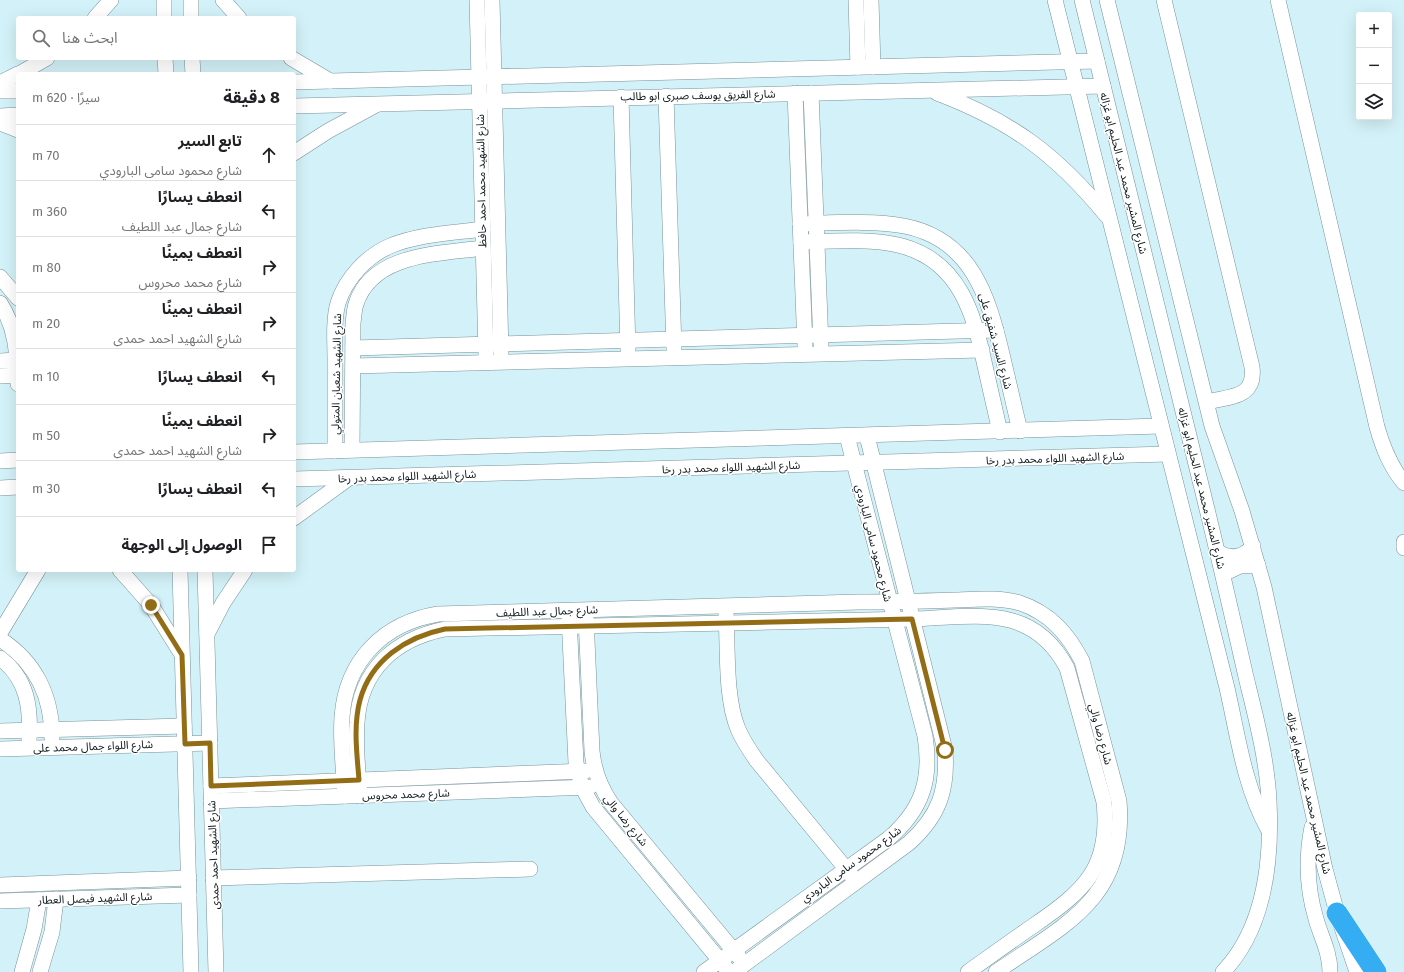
<!DOCTYPE html>
<html lang="ar">
<head>
<meta charset="utf-8">
<style>
  body { margin:0; font-family:"Fira Sans","Noto Sans Arabic",sans-serif; background:#f2f2f2; color:#202124; direction:rtl }
  .controls { position:absolute; right:12px; top:12px; display:grid; overflow:hidden; border-radius:4px; box-shadow:0 4px 16px #0002 }
  .controls button { width:36px; height:36px; display:grid; place-items:center; padding:0; border:0; border-bottom:1px solid #e0e0e0; background:#fff; color:#202124; font:20px sans-serif }
  .stop { position:absolute; width:12px; height:12px; margin:-9px; border:3px solid #936d16; border-radius:50%; background:#fff }
  .stop.end { background:#936d16; border-color:#fff; box-shadow:0 1px 4px #0008 }
  .list { margin:0; padding:0; list-style:none }
  h2 { display:flex; justify-content:space-between; align-items:center; height:52px; margin:0; padding:0 16px; font-size:17px }
  h2 small { font-size:13px; font-weight:400; color:#757577 }
  .list li { display:grid; grid-template-columns:26px 1fr auto; gap:12px; align-items:center; box-sizing:border-box; height:56px; padding:0 16px; border-top:1px solid #e0e0e0 }
  .list b { display:block; font-size:15px; white-space:nowrap }
  .list p { margin:0; font-size:13px; white-space:nowrap; color:#757577 }
  .list em { font-size:13px; font-style:normal; color:#757577 }
  .icon { flex:none; width:22px; height:22px; fill:none; stroke:currentColor; stroke-width:2; stroke-linecap:round; stroke-linejoin:round }
  .map { position:relative; flex:none; width:1404px; height:972px; overflow:hidden; direction:ltr }
  .search { position:absolute; background:#fff; box-shadow:0 4px 16px #0002; left:16px; top:16px; width:280px; height:44px; display:flex; align-items:center; gap:10px; box-sizing:border-box; padding:0 14px; border-radius:4px; color:#757577; font-size:15px }
  .panel { position:absolute; background:#fff; box-shadow:0 4px 16px #0002; left:16px; top:72px; width:280px; height:500px; border-radius:4px; direction:rtl }
  .map>svg:first-child { display:block }
  .lines { fill:none; stroke-linecap:round; stroke-linejoin:round }
  .minor-casing { stroke:#779399; stroke-width:16 }
  .highway-casing { stroke:#fff; stroke-width:22 }
  .minor { stroke:#fff; stroke-width:15 }
  .highway { stroke:#35adf2; stroke-width:21 }
  .route { stroke:#936d16; stroke-width:5 }
  .labels { text-anchor:middle; stroke-width:3; stroke-linejoin:round; paint-order:stroke }
  .street-label { font-size:11px; fill:#0b1618; stroke:#fff }
</style>
</head>
<body>
<div class="map">
<svg width="1404" height="972" viewBox="0 0 1404 972">
  <rect width="100%" height="100%" fill="#d3f1f8"/>
  <g class="lines">
    <g class="minor-casing">
      <g id="minor">
        <path d="M164,0V18"/>
        <path d="M191,0V18"/>
        <path d="M223,0L239,18"/>
        <path d="M477,0L486,355"/>
        <path d="M492,0L501,353"/>
        <path d="M856,0L858,67"/>
        <path d="M871,0L873,67"/>
        <path d="M1055,0L1227,688C1238,736 1244,786 1268,829"/>
        <path d="M1082,0C1123,168 1165,337 1206,505C1220,562 1233,620 1246,677C1256,718 1267,759 1269,801C1272,860 1265,928 1223,972"/>
        <path d="M1107,0L1212,426L1242,511L1264,587L1325,869L1337,913L1357,972"/>
        <path d="M1164,0L1252,367C1256,398 1231,396 1207,402"/>
        <path d="M1278,0L1377,427C1383,448 1390,466 1404,483"/>
        <path d="M95,18L111,0"/>
        <path d="M165,58L166,74"/>
        <path d="M192,58L193,74"/>
        <path d="M291,58L330,81"/>
        <path d="M19,74L47,58"/>
        <path d="M294,82L1097,61"/>
        <path d="M0,83L18,74"/>
        <path d="M0,91H18"/>
        <path d="M795,93L805,346"/>
        <path d="M811,93L821,345"/>
        <path d="M937,93C1011,121 1056,154 1106,215"/>
        <path d="M666,96L674,349"/>
        <path d="M621,97L628,350"/>
        <path d="M294,106L1103,86"/>
        <path d="M0,116L18,115"/>
        <path d="M0,123L18,130"/>
        <path d="M294,153L328,131L376,105"/>
        <path d="M800,224C832,223 874,220 904,226C971,239 988,295 1002,354C1008,380 1014,406 1020,431"/>
        <path d="M801,242C830,241 874,238 902,246C960,262 974,314 985,366C990,388 995,410 1000,432"/>
        <path d="M0,277L18,298"/>
        <path d="M0,303C17,329 17,355 18,384"/>
        <path d="M353,348L996,330"/>
        <path d="M0,361L17,360"/>
        <path d="M353,366L982,350"/>
        <path d="M0,376L18,375"/>
        <path d="M352,450L353,323C354,317 354,310 356,304C372,253 439,254 483,248"/>
        <path d="M335,451C335,421 335,390 335,360C335,341 333,321 338,303C346,278 367,256 390,246C419,234 452,233 483,229"/>
        <path d="M294,452L1161,426"/>
        <path d="M0,461L18,460"/>
        <path d="M294,479L1168,454"/>
        <path d="M0,488L18,487"/>
        <path d="M294,518L349,478"/>
        <path d="M1404,542V548"/>
        <path d="M1218,552C1231,560 1243,558 1253,546"/>
        <path d="M120,570L151,605L181,653"/>
        <path d="M180,570L191,972"/>
        <path d="M205,570L216,972"/>
        <path d="M1223,574L1240,566L1258,565"/>
        <path d="M726,613C728,647 725,698 738,729C743,741 750,751 757,761L852,876"/>
        <path d="M569,617L576,763L582,787L593,807L726,968"/>
        <path d="M586,618L592,751C594,771 600,787 611,803L739,957"/>
        <path d="M0,633L38,570"/>
        <path d="M207,634L223,603L245,570"/>
        <path d="M0,639C36,662 52,697 52,738"/>
        <path d="M0,658C28,679 31,709 29,740"/>
        <path d="M0,731L184,726"/>
        <path d="M0,749L210,743"/>
        <path d="M211,786L586,771"/>
        <path d="M345,796C344,770 340,743 342,717C346,660 384,623 438,614C578,610 719,606 859,602C891,602 924,601 956,600C977,599 1000,597 1020,603C1050,613 1068,634 1082,661L1119,801C1127,898 1066,924 996,972"/>
        <path d="M360,796C358,772 355,747 357,723C360,670 395,639 445,629L912,619C974,617 1032,602 1067,668L1104,802C1111,868 1084,891 1033,926C1011,941 989,957 968,972"/>
        <path d="M211,801L590,787"/>
        <path d="M1312,827C1306,857 1307,889 1316,919C1321,937 1330,952 1330,972"/>
        <path d="M213,878L530,869"/>
        <path d="M0,885L189,878"/>
        <path d="M0,901L189,895"/>
        <path d="M22,972L34,929L39,900"/>
        <path d="M40,972L52,932L56,899"/>
        <path d="M704,972L888,839C922,810 932,780 925,736L847,436"/>
        <path d="M734,972L909,843C939,816 948,790 945,750L867,436"/>
      </g>
    </g>
    <g class="highway-casing">
      <path id="highway" d="M1337,913L1376,972"/>
    </g>
    <use href="#minor" class="minor"/>
    <use href="#highway" class="highway"/>
  </g>
  <g class="lines">
    <path class="route" d="M151,605L182,655L185,744L210,743L211,786L359,780C357,754 353,726 360,700C371,660 406,637 445,629L912,619L945,750"/>
  </g>
  <g class="labels">
    <g class="street-label">
      <text transform="translate(698 95) rotate(-1)" y="4">شارع الفريق يوسف صبرى ابو طالب</text>
      <text transform="translate(1124 173) rotate(76)" y="4">شارع المشير محمد عبد الحليم ابو غزاله</text>
      <text transform="translate(481 181) rotate(-91)" y="4">شارع الشهيد محمد احمد حافظ</text>
      <text transform="translate(996 341) rotate(75)" y="4">شارع السيد شفيق على</text>
      <text transform="translate(336 374) rotate(-89)" y="4">شارع الشهيد شعبان المتولي</text>
      <text transform="translate(1055 458) rotate(-2)" y="4">شارع الشهيد اللواء محمد بدر رخا</text>
      <text transform="translate(731 467) rotate(-2)" y="4">شارع الشهيد اللواء محمد بدر رخا</text>
      <text transform="translate(407 476) rotate(-2)" y="4">شارع الشهيد اللواء محمد بدر رخا</text>
      <text transform="translate(1202 488) rotate(76)" y="4">شارع المشير محمد عبد الحليم ابو غزاله</text>
      <text transform="translate(874 543) rotate(76)" y="4">شارع محمود سامى البارودي</text>
      <text transform="translate(547 611) rotate(-2)" y="4">شارع جمال عبد اللطيف</text>
      <text transform="translate(1101 734) rotate(75)" y="4">شارع رضا والي</text>
      <text transform="translate(93 746) rotate(-2)" y="4">شارع اللواء جمال محمد على</text>
      <text transform="translate(1309 793) rotate(77)" y="4">شارع المشير محمد عبد الحليم ابو غزاله</text>
      <text transform="translate(406 794) rotate(-2)" y="4">شارع محمد محروس</text>
      <text transform="translate(626 820) rotate(51)" y="4">شارع رضا والي</text>
      <text transform="translate(213 855) rotate(-92)" y="4">شارع الشهيد احمد حمدى</text>
      <text transform="translate(851 864) rotate(-36)" y="4">شارع محمود سامى البارودي</text>
      <text transform="translate(95 898) rotate(-2)" y="4">شارع الشهيد فيصل العطار</text>
    </g>
  </g>
</svg>
<div class="controls">
<button>+</button>
<button>−</button>
<button><svg class="icon" aria-label="layers" viewBox="0 0 24 24"><path d="M12 4l9 5-9 5-9-5zM3 14l9 5 9-5"/></svg></button>
</div>
<div class="stop" style="left:945px;top:750px"></div>
<div class="stop end" style="left:151px;top:605px"></div>
<div class="search"><svg class="icon" aria-label="search" viewBox="0 0 24 24"><circle cx="10" cy="10" r="6"/><path d="M15 15l6 6"/></svg>ابحث هنا</div>
<section class="panel">
<h2>8 دقيقة<small>سيرًا · 620 m</small></h2>
<ul class="list">
<li><svg class="icon" aria-label="ahead" viewBox="0 0 24 24"><path d="M12 20V5M6 11l6-6 6 6"/></svg><div><b>تابع السير</b><p>شارع محمود سامى البارودي</p></div><em>70 m</em></li>
<li><svg class="icon" aria-label="left" viewBox="0 0 24 24"><path d="M17 20v-9H6M10 6l-5 5 5 5"/></svg><div><b>انعطف يسارًا</b><p>شارع جمال عبد اللطيف</p></div><em>360 m</em></li>
<li><svg class="icon" aria-label="right" viewBox="0 0 24 24"><path d="M7 20v-9h11M14 6l5 5-5 5"/></svg><div><b>انعطف يمينًا</b><p>شارع محمد محروس</p></div><em>80 m</em></li>
<li><svg class="icon" aria-label="right" viewBox="0 0 24 24"><path d="M7 20v-9h11M14 6l5 5-5 5"/></svg><div><b>انعطف يمينًا</b><p>شارع الشهيد احمد حمدى</p></div><em>20 m</em></li>
<li><svg class="icon" aria-label="left" viewBox="0 0 24 24"><path d="M17 20v-9H6M10 6l-5 5 5 5"/></svg><div><b>انعطف يسارًا</b></div><em>10 m</em></li>
<li><svg class="icon" aria-label="right" viewBox="0 0 24 24"><path d="M7 20v-9h11M14 6l5 5-5 5"/></svg><div><b>انعطف يمينًا</b><p>شارع الشهيد احمد حمدى</p></div><em>50 m</em></li>
<li><svg class="icon" aria-label="left" viewBox="0 0 24 24"><path d="M17 20v-9H6M10 6l-5 5 5 5"/></svg><div><b>انعطف يسارًا</b></div><em>30 m</em></li>
<li><svg class="icon" aria-label="arrive" viewBox="0 0 24 24"><path d="M6 21V4h12l-3 4 3 4H6"/></svg><div><b>الوصول إلى الوجهة</b></div></li>
</ul>
</section>
</div>
</body>
</html>
